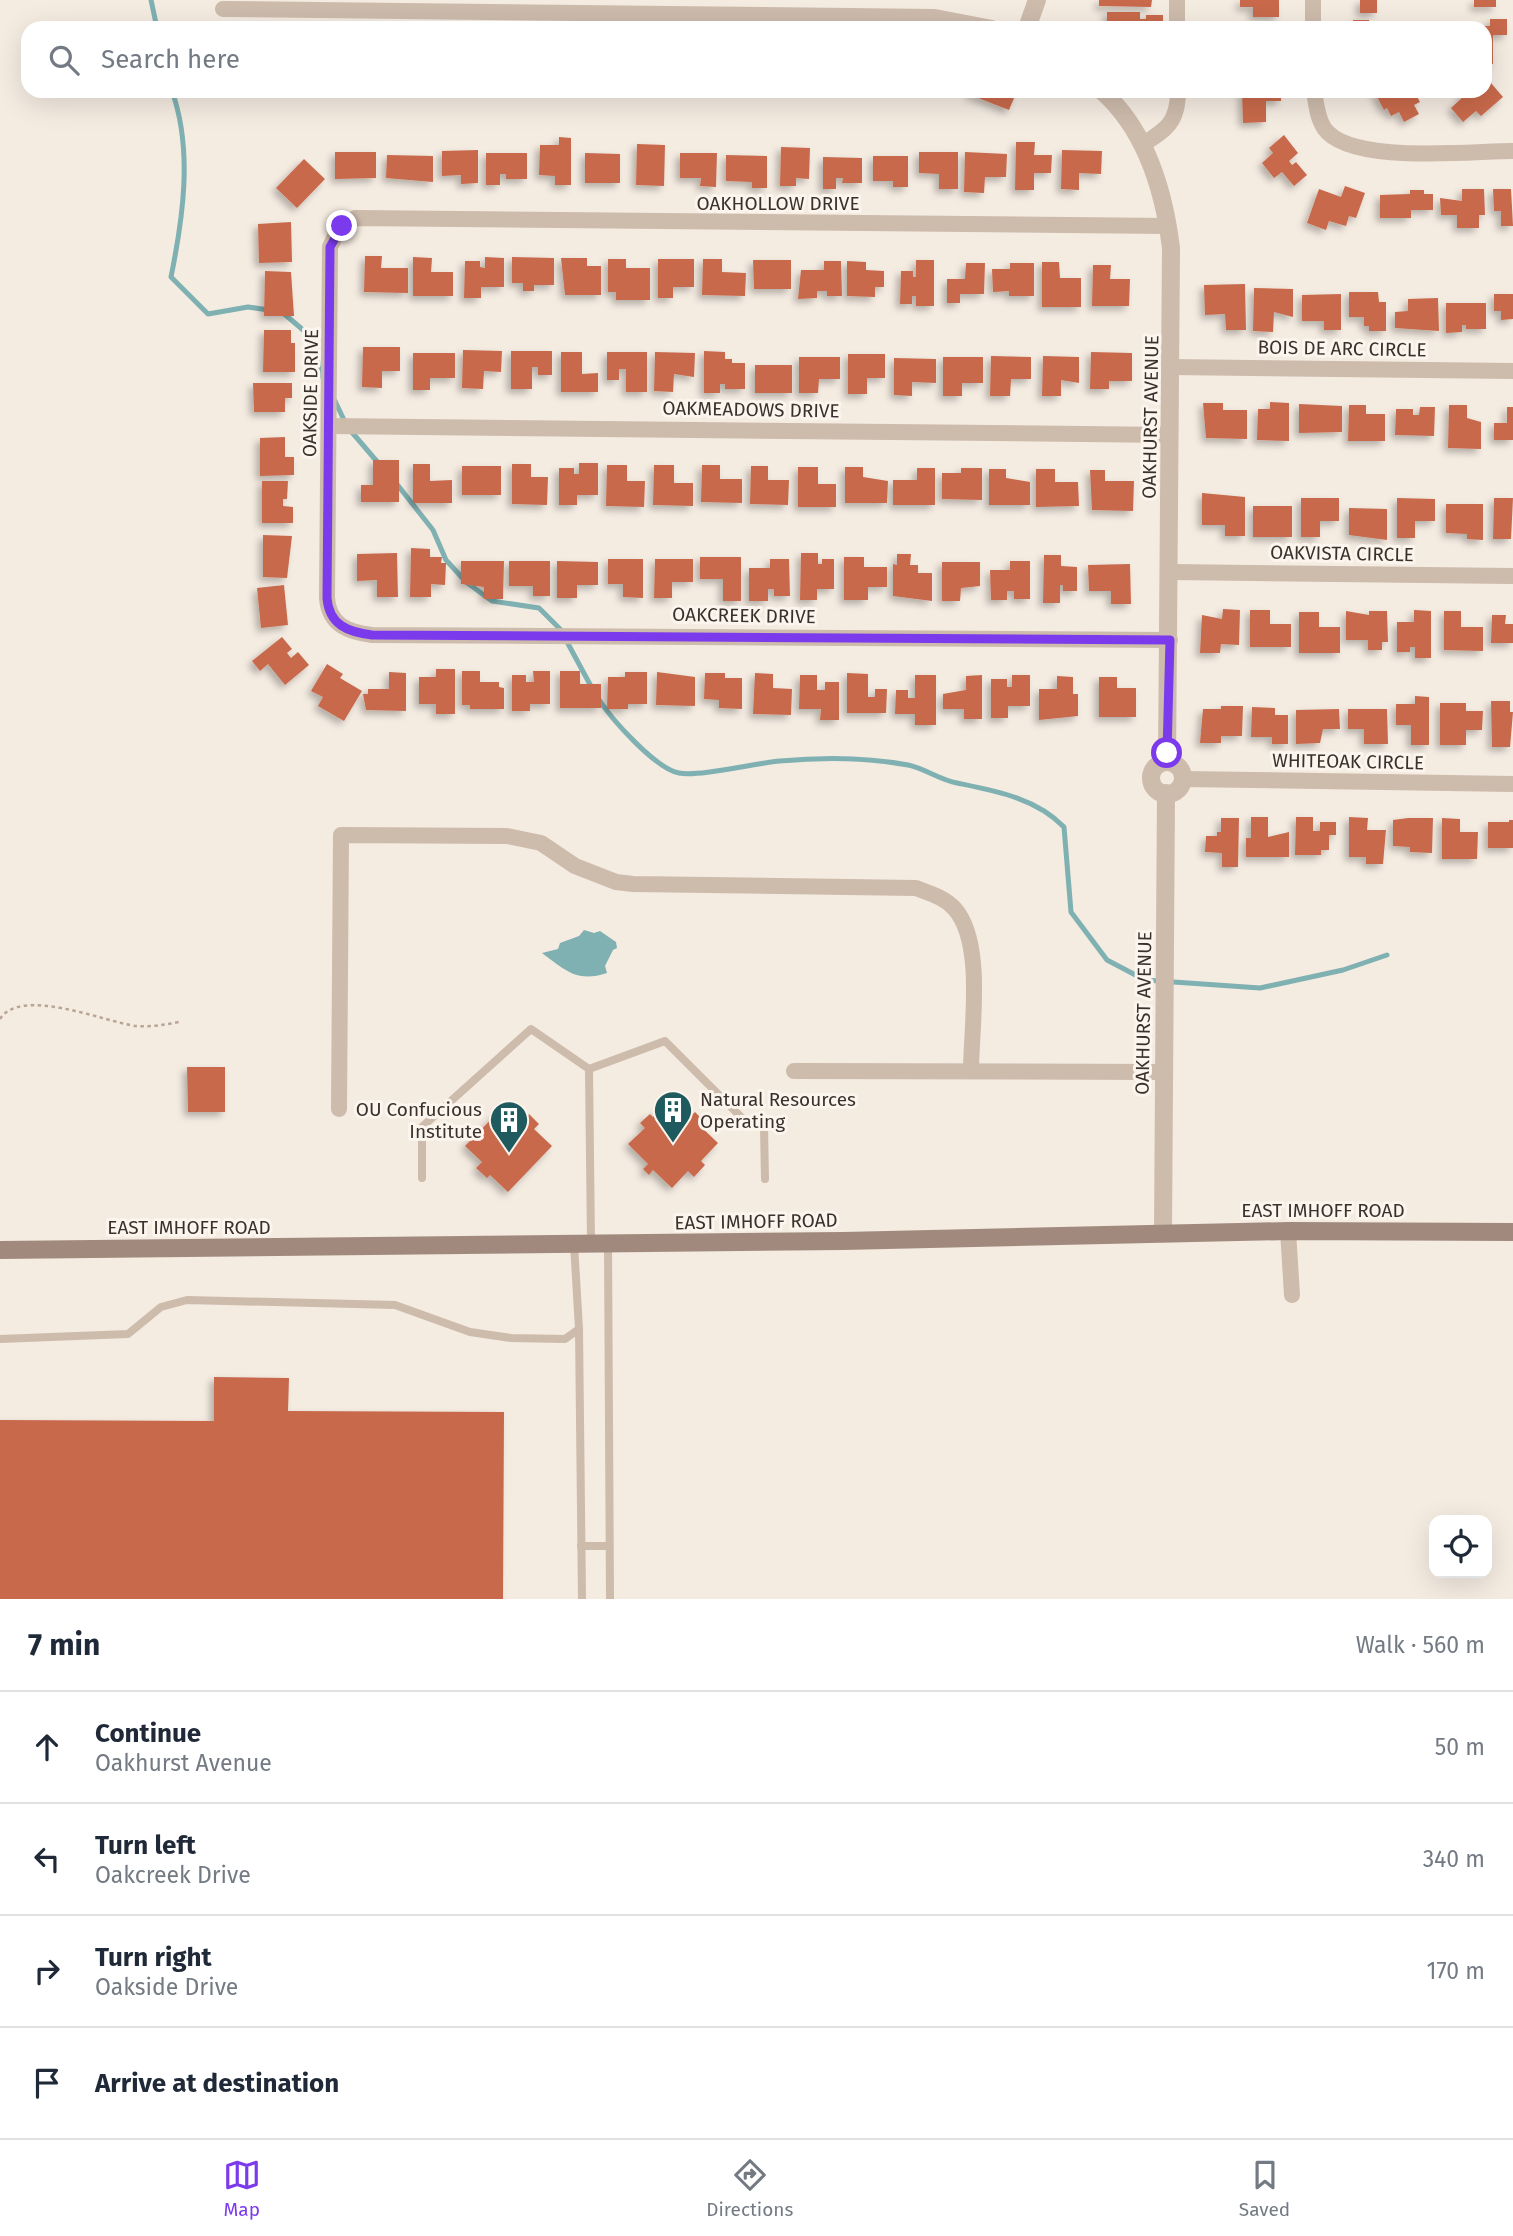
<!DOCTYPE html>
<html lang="en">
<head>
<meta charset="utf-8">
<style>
  body { margin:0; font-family:"Fira Sans",sans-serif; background:#f2f2f3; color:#1f2937 }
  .controls { position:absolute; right:21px; bottom:21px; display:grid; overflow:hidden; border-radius:14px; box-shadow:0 7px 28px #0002 }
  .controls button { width:63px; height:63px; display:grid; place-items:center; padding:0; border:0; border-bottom:2px solid #e0e1e3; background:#fff; color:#1f2937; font:35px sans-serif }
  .stop { position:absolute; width:21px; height:21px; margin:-16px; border:5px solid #7c3aed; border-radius:50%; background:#fff }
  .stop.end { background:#7c3aed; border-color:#fff; box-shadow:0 2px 7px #0008 }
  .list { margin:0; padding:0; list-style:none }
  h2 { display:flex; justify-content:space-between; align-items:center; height:91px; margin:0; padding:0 28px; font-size:30px }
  h2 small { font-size:23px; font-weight:400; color:#747a83 }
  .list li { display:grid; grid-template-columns:46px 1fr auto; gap:21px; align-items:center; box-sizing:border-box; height:112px; padding:0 28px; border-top:2px solid #e0e1e3 }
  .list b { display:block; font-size:26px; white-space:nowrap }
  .list p { margin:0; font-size:23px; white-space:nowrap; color:#747a83 }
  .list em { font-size:23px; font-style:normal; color:#747a83 }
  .icon { flex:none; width:38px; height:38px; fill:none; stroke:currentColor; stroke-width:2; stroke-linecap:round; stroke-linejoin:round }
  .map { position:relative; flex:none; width:1513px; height:1599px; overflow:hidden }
  .search { position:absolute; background:#fff; box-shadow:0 7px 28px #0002; left:21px; right:21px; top:21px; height:77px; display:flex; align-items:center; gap:18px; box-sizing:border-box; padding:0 24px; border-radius:21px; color:#747a83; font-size:26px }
  .sheet { height:539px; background:#fff }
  nav { display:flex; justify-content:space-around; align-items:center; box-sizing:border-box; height:98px; border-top:2px solid #e0e1e3; background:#fff; font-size:19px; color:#747a83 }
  nav a { display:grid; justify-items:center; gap:4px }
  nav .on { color:#7c3aed }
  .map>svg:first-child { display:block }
  .water { fill:#7fb0b2 }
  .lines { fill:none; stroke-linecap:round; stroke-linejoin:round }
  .stream { stroke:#7fb0b2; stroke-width:5 }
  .building { fill:#c8694b; filter:url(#shadow) }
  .path { stroke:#b9a596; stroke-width:2.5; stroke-dasharray:3.5 3.5; stroke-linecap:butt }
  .service { stroke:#cdbbac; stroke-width:8 }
  .minor { stroke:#cdbbac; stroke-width:16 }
  .tertiary { stroke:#cdbbac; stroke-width:18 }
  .secondary { stroke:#a18a7d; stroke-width:18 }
  .route { stroke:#7c3aed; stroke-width:9 }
  .labels { text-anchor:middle; stroke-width:6; stroke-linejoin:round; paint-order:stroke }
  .street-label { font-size:19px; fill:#3b302b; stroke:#fbf5ee }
  .poi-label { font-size:19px; fill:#3b302b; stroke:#fbf5ee; text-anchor:start }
</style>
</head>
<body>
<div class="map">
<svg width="1513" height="1599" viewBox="0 0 1513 1599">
  <defs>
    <filter id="shadow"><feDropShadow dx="-4" dy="4" stdDeviation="3.5" flood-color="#0004"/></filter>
  </defs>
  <rect width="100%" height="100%" fill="#f4ebe1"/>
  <path class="water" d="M584,930L594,933L600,931L616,942L617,948L613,950L605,966L607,973C577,983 565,970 542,953L558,949L560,943L579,936Z"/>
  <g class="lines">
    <g class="stream">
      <path d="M151,0L157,28"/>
      <path d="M172,91C193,150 183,218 171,277L208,314L248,307L269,310"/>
      <path d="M282,312L309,335L323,378"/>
      <path d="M334,399L345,422"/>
      <path d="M350,430L380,465"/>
      <path d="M396,483L433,530L446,560L466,582L492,601L539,608L562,631"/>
      <path d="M566,640L593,690"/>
      <path d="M598,698C611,719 656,769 679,773C699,777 756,763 780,761C823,757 865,757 908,765C924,768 940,780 957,783C996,791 1036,798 1064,827L1071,912L1107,960L1145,980L1260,988L1343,970L1387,955"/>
    </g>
  </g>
  <g class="building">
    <path d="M1099,0H1152L1151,7L1099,6Z"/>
    <path d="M1240,0H1279V17H1253V7H1240Z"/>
    <rect x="1360" y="0" width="17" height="13"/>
    <rect x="1474" y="0" width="22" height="7"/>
    <path d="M1107,12H1140V19H1146V15H1163V28H1107Z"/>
    <path d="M1490,19H1507V35H1493V64H1485V26H1490Z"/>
    <rect x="1353" y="20" width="16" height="8"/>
    <path d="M1485,76L1503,97L1481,116L1476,111L1463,122L1451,108L1464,96L1460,91H1485Z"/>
    <path d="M969,91H1017L1009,110L968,94Z"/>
    <path d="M1242,91H1281V101H1266V122L1243,123Z"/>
    <path d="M1374,91H1414L1420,102L1414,105L1419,114L1404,122L1399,112L1391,116L1387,108L1384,110Z"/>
    <path d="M1284,135L1298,153L1289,161L1292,165L1296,162L1307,175L1294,186L1282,172L1274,178L1262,163L1273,153L1269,148Z"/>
    <path d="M559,137L571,138V185H555V176L539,175L540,145H559Z"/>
    <path d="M1016,142H1035L1034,155H1052L1051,173H1034V190H1015Z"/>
    <path d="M637,144L665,145L664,186L636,185Z"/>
    <path d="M781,147L810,148L809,179L796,178V186H780Z"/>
    <path d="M478,150V183L461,184V175L442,176V151Z"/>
    <path d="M1062,150L1102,151L1101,174L1079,173V190L1061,189Z"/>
    <path d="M335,152H376V178L335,179Z"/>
    <path d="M919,152H958V189H939V174L919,173Z"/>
    <path d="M965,152L1007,154L1006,177H985L984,193L964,192Z"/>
    <path d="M486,153H527V179H506V174H500V185H486Z"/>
    <path d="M585,153L620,154V183H585Z"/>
    <path d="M680,153H717L716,187L700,186L701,178H680Z"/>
    <path d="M387,155L433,156V182L386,178Z"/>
    <path d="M726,155L767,156V188H752V182L726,181Z"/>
    <path d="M873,156H908V187H893V181H873Z"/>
    <path d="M823,157L862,158V183H842L843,178H836V189H823Z"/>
    <path d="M304,159L325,179L297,208L276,188Z"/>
    <path d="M1345,186L1365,193L1356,218L1349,216L1346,226L1329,221L1326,230L1307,223L1319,189L1341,197Z"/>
    <path d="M1462,189H1484L1485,215H1479V228H1457V215H1441L1440,198L1462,201Z"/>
    <path d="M1493,189H1511L1513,226H1501V211H1494Z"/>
    <path d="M1410,190H1424V194H1433V210H1411V218H1380V195L1410,194Z"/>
    <path d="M291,222L292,262L259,263L258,224Z"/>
    <path d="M365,256H382L381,268H408V293L364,292Z"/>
    <path d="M413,257L432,258L431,272H453V296H413Z"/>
    <path d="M485,257L504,258V287H481V298H464L465,261H480V267L485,268Z"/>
    <path d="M512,257L554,258V285H534V291H523V283H512Z"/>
    <path d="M561,258H587V266H601V295H565Z"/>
    <path d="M608,259H626V268H650V300H616V292H608Z"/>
    <path d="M658,259H694V287H673V298H658Z"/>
    <path d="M703,259H722V272L746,273L745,296L702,295Z"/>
    <path d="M753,260H791V289H754Z"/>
    <path d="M916,260H934V306H916V296H912V304H900L901,271H913V277H916Z"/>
    <path d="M824,261H841L842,296H827V291H817V298L798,299L801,270H824Z"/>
    <path d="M847,261L866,262V270L884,271V287H875V297L847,296Z"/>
    <path d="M1042,262H1059L1060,278H1081V307H1042Z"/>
    <path d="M966,263H985L984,294H960V303H947V279H965Z"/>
    <path d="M1010,263H1034V296H1009V291L993,292L992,269H1010Z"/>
    <path d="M1093,265H1111L1110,279H1130L1129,306H1092Z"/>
    <path d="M265,271L291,272L294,316H264Z"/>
    <path d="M1245,284L1246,330H1226L1225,314L1205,315L1204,285Z"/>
    <path d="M1254,288L1293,289V317L1274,312L1273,332L1253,331Z"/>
    <path d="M1349,292H1378L1379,302H1386V331H1369V326H1364V317H1349Z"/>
    <path d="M1341,294V330H1324V321H1302V295Z"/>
    <path d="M1494,294H1513V319L1501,320V311H1494Z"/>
    <path d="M1438,298L1439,331L1395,328V312L1408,311V299Z"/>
    <path d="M1446,303H1486V329H1466V325H1462V332L1446,333Z"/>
    <path d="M264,330H291V343H295V372H263Z"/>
    <path d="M363,347H400V371H382V388L362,387Z"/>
    <path d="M463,350L502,351L501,372L484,371L483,389L462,388Z"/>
    <path d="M511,351H552V375H538V367H532V389H511Z"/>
    <path d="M704,351L725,352V359H732V363H745V389H725V384H720V393H704Z"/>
    <path d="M561,352H582V374L598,373V392H561Z"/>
    <path d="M607,352H647V392H626V369H619V380H607Z"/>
    <path d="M655,352L695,353L694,377L674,374L673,392L654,391Z"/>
    <path d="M1091,352L1132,353V381H1109V389H1090Z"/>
    <path d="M413,353H455V378H430V390H413Z"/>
    <path d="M848,354H885V378H867V394H848Z"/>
    <path d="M991,356L1031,357V379H1011L1010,396H990Z"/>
    <path d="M1043,356L1079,357V383L1061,380V396H1042Z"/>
    <path d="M799,357H840V379H819L818,393H799Z"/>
    <path d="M943,357H983V383H962V396H943Z"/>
    <path d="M894,358L936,359V383L912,382V396L894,395Z"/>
    <rect x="755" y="365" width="37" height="28"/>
    <path d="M253,383H292V398H285V412H254Z"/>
    <path d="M1270,402L1289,403V441L1257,440L1258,409H1270Z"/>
    <path d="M1203,403H1223V410H1247V439L1206,438Z"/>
    <path d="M1299,404L1342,406V432L1299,433Z"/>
    <path d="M1349,405H1366V414H1385V441H1348Z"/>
    <path d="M1449,405H1467V418L1481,422V449L1448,448Z"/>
    <path d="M1420,407H1435L1434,436L1395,435L1396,409H1413V415H1419Z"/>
    <path d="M1507,407H1513V440H1494V423H1507Z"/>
    <path d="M285,437V457H294V475L260,476V438Z"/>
    <path d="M373,460H399V502H361V485H373Z"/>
    <path d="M579,463H598V495H577V505H559V468H574V474H579Z"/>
    <path d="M413,464H430V481L452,480V503H413Z"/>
    <path d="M512,464H531V477H548L547,505L512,504Z"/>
    <path d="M607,465H627V481H645L644,507L606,506Z"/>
    <path d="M654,465H674V483H693V506L653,505Z"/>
    <path d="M702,465H720V479H742V503L701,502Z"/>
    <rect x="462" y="466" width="39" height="29"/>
    <path d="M751,466H768V480H789L788,505L750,504Z"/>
    <path d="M798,467H818V484H836V507H798Z"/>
    <path d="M845,467H863V477L888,481L887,503H845Z"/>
    <path d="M917,468H935V505H893V480H917Z"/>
    <path d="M961,468H982V500L942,499V473H961Z"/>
    <path d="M989,469H1006V478L1030,482V505H989Z"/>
    <path d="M1036,469H1055V482H1078L1079,506L1036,507Z"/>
    <path d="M1090,470H1105V481H1134L1133,511L1092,510Z"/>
    <path d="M262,481H288L287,499H283V506L293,507V523H262Z"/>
    <path d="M1202,493L1245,497V536H1225V525H1202Z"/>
    <path d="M1301,498H1339V521H1320V537H1301Z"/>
    <path d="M1397,498L1435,499V521H1415V538H1397Z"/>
    <path d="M1494,498H1513L1511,539H1493Z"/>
    <path d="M1446,504H1483V540L1467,539V534L1446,533Z"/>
    <rect x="1253" y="506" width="39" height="31"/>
    <path d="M1349,508L1387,509V540L1349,535Z"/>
    <path d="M263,535L292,536L287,578L263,577Z"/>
    <path d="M411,548L430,549V557H442L441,563H446L445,585L431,584V597H410Z"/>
    <path d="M397,553L398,597H377V580L357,581V554Z"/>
    <path d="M801,553H818V564H822V559H834V589H817V600H800Z"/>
    <path d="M897,554H911L910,565H918V573H932V601L893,596V564L897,565Z"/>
    <path d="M1044,555H1061V566L1077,567V591H1063V585H1060V603H1043Z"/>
    <path d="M700,557H741V601H723V579H700Z"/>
    <path d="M844,557H864V567H887V587H868V600H844Z"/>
    <path d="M608,559H643V598L623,597V584H608Z"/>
    <path d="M655,559H693V582H672V598H654Z"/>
    <path d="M770,559H789L790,596H774V589H768V601H749V568H770Z"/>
    <path d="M461,561H504L503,599H484V587L461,584Z"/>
    <path d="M509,561H550V596H533V586H509Z"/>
    <path d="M557,561L598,562V585H577V598H557Z"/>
    <path d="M1010,561H1030V599H1014V591H1007V600H991L990,570H1010Z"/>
    <path d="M942,562H980V586L961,588L960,601H942Z"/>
    <path d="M1130,564L1131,604H1111V591H1089L1088,565Z"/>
    <path d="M284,585L288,625L261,628L257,588Z"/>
    <path d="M1223,609L1240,610L1239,645L1221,644L1220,653H1200L1202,615L1222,619Z"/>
    <path d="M1250,610H1270V624H1291V647H1250Z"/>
    <path d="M1414,610L1431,611V658H1415V647H1410V652H1397V622H1414Z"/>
    <path d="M1346,611L1369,615V611H1387L1388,642H1382V650H1368V640H1346Z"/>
    <path d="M1444,611H1461V627H1483V651L1444,650Z"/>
    <path d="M1299,612H1319V627H1340V653H1299Z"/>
    <path d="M1492,615H1506L1505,624H1513V643H1491Z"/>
    <path d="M282,637L292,649L287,653L291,658L298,652L309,665L285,685L268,664L260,671L252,661Z"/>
    <path d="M327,664L343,674L340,678L362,691L344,721L318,706L323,697L311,691Z"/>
    <path d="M436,669H455V714H436V704H419V677H436Z"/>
    <path d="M462,671H480V682H499V687L504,688V709H470V705H462Z"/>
    <path d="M533,671H550V704H530V711H512V675H526V682H534Z"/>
    <path d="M560,671H580V684H601V708H560Z"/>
    <path d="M389,672L406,673V711L366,710L363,694H368V689H389Z"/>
    <path d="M625,672H647V704H628V709H607L608,677H625Z"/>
    <path d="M657,672L695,677V706L656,705Z"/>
    <path d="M705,673H725V678H742V709L719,708V700L704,699Z"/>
    <path d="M755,673L773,674V688L792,689L791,715L753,714Z"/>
    <path d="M847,673L868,674V697H875V689H887L886,713H847Z"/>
    <path d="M800,675H817V690H825V682H839V720H820L821,709H799Z"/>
    <path d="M915,675H936V725H915V714H895L896,690H908V698H915Z"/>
    <path d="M982,675V719H964V709H943V694L966,690V676Z"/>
    <path d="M1012,675H1030V706H1008V718H991V679H1007V687H1012Z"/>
    <path d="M1057,676L1073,677V694H1078V716L1039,720V689H1057Z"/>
    <path d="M1099,677H1117V688H1136V717H1099Z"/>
    <path d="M1415,696L1429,697V745H1411V725H1396V704H1415Z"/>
    <path d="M1491,701H1510V712H1513L1510,747H1492Z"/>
    <path d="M1440,703H1466V711H1483L1482,730H1466V745H1440Z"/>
    <path d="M1221,706H1243L1242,736H1221V743H1200L1203,709H1221Z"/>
    <path d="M1252,707L1275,708V715H1288V744H1272V737H1251Z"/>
    <path d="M1339,709L1340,729H1323L1320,743L1296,744V710Z"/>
    <path d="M1348,709H1387L1388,744H1364V729H1348Z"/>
    <path d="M1251,817H1268V837L1289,832V857H1246V838H1251Z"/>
    <path d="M1296,817H1313V831H1320V822H1336V835H1329V850H1321V855H1295Z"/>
    <path d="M1349,817L1368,818L1367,830H1386L1383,864H1366V857H1349Z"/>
    <path d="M1221,818H1239L1238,867H1222V853L1205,852L1206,836H1217V832H1221Z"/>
    <path d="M1408,818H1433L1432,853L1410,852V847L1393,846V820Z"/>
    <path d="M1442,818L1460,819V832H1478L1477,859H1442Z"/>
    <path d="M1509,820H1513V848H1488V822H1509Z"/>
    <path d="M187,1067H225V1112H188Z"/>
    <path d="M671,1099L690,1117L695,1112L702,1119L698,1124L718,1143L701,1161L705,1165L694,1177L688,1171L672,1188L653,1170L649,1175L643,1169L648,1164L628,1144L645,1128L640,1123L650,1114L653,1117Z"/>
    <path d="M507,1103L524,1120L529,1114L539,1124L534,1129L552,1146L508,1192L490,1175L487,1178L476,1168L482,1162L465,1146Z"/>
    <path d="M214,1377L289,1378L288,1411L504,1412L503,1599H0V1420L214,1421Z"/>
  </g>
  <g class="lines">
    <path class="path" d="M0,1019C21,986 105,1022 136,1026C150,1027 164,1025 179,1022"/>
    <g class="service">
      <path d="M422,1178V1127L531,1029L589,1069"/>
      <path d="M591,1244L589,1069L665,1041L746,1122L764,1127L765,1179"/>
      <path d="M608,1244L610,1599"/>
      <path d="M579,1329L582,1599"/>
      <path d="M0,1339L128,1334L161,1307L187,1300L395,1305L470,1332L511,1338L565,1339L579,1329L574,1244"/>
      <path d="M581,1546H609"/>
    </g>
    <g class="minor">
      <path d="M1177,0V28"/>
      <path d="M1313,0V28"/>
      <path d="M223,9L935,17L992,28"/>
      <path d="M1314,91C1316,103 1317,117 1324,128C1349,165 1470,151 1513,151"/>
      <path d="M1142,145C1167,129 1178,122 1178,91"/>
      <path d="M1168,226L355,218L337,232L330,247L327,598C329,625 348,632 372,635L1170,640"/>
      <path d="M1171,367L1513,371"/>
      <path d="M330,426L1170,435"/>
      <path d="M1170,572L1513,576"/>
      <path d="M1182,779L1513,784"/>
      <path d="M794,1071L1163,1072"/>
      <path d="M339,1109L341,835L507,836L541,843L575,866L616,882L633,884L916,888C929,893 944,897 954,908C985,942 971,1028 971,1071"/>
      <path d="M1288,1231L1292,1295"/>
    </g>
    <g class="tertiary">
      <path d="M1027,28L1037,0"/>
      <path d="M1102,91C1147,131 1164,191 1171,248L1167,762"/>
      <circle cx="1167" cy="778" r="16"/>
      <path d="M1163,1233L1166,793"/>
    </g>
    <path class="secondary" d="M0,1250L843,1241L1288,1231L1513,1232"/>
  </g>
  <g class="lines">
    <path class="route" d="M342,226L330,247L327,598C329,625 348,632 372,635L1170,640L1167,753"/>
  </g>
  <defs>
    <g id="building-pin" transform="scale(2.0125)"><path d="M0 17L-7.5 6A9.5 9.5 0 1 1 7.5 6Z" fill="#1f5a5e" stroke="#fbf5ee"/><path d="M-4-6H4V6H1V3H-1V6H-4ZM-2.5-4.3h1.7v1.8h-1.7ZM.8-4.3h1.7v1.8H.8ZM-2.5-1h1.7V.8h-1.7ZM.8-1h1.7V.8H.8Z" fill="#fff"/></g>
  </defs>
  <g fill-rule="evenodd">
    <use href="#building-pin" x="673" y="1110"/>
    <use href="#building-pin" x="509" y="1120"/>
  </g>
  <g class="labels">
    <g class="street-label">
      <text x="778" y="210">OAKHOLLOW DRIVE</text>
      <text transform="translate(1342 348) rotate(1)" y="7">BOIS DE ARC CIRCLE</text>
      <text transform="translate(310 393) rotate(-89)" y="7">OAKSIDE DRIVE</text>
      <text transform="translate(751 409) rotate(1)" y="7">OAKMEADOWS DRIVE</text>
      <text transform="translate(1150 417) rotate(-89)" y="7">OAKHURST AVENUE</text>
      <text transform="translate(1342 553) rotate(1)" y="7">OAKVISTA CIRCLE</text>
      <text transform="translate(744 615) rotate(1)" y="7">OAKCREEK DRIVE</text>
      <text transform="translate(1348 761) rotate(1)" y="7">WHITEOAK CIRCLE</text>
      <text transform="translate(1143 1013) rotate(-89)" y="7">OAKHURST AVENUE</text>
      <text x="1323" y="1217">EAST IMHOFF ROAD</text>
      <text transform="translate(756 1221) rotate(-1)" y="7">EAST IMHOFF ROAD</text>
      <text x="189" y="1234">EAST IMHOFF ROAD</text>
    </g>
    <g class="poi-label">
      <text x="700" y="1106">Natural Resources<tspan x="700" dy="22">Operating</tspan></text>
      <text x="482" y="1116" text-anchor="end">OU Confucious<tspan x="482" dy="22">Institute</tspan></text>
    </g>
  </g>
</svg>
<div class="controls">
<button><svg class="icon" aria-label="locate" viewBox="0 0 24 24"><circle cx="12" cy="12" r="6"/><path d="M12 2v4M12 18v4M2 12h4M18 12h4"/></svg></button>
</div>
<div class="stop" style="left:1167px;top:753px"></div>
<div class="stop end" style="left:342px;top:226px"></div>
<div class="search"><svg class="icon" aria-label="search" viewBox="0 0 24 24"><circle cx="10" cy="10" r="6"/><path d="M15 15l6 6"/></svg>Search here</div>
</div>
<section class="sheet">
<h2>7 min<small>Walk · 560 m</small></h2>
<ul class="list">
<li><svg class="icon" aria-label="ahead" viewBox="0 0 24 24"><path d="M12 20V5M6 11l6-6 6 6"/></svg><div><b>Continue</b><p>Oakhurst Avenue</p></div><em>50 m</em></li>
<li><svg class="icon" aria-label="left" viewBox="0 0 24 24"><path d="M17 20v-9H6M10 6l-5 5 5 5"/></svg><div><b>Turn left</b><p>Oakcreek Drive</p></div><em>340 m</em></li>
<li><svg class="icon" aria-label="right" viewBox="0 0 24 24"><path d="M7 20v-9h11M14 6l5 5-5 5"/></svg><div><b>Turn right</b><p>Oakside Drive</p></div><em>170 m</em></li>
<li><svg class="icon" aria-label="arrive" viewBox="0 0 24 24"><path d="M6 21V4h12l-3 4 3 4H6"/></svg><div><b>Arrive at destination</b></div></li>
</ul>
</section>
<nav>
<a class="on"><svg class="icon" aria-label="map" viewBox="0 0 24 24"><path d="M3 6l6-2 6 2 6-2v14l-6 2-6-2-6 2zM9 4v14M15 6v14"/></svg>Map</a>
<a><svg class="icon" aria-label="directions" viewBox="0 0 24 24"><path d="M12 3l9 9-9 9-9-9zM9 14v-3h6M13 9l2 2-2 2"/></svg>Directions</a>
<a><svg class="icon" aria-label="saved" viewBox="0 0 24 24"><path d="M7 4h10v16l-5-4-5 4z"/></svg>Saved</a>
</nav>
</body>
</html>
